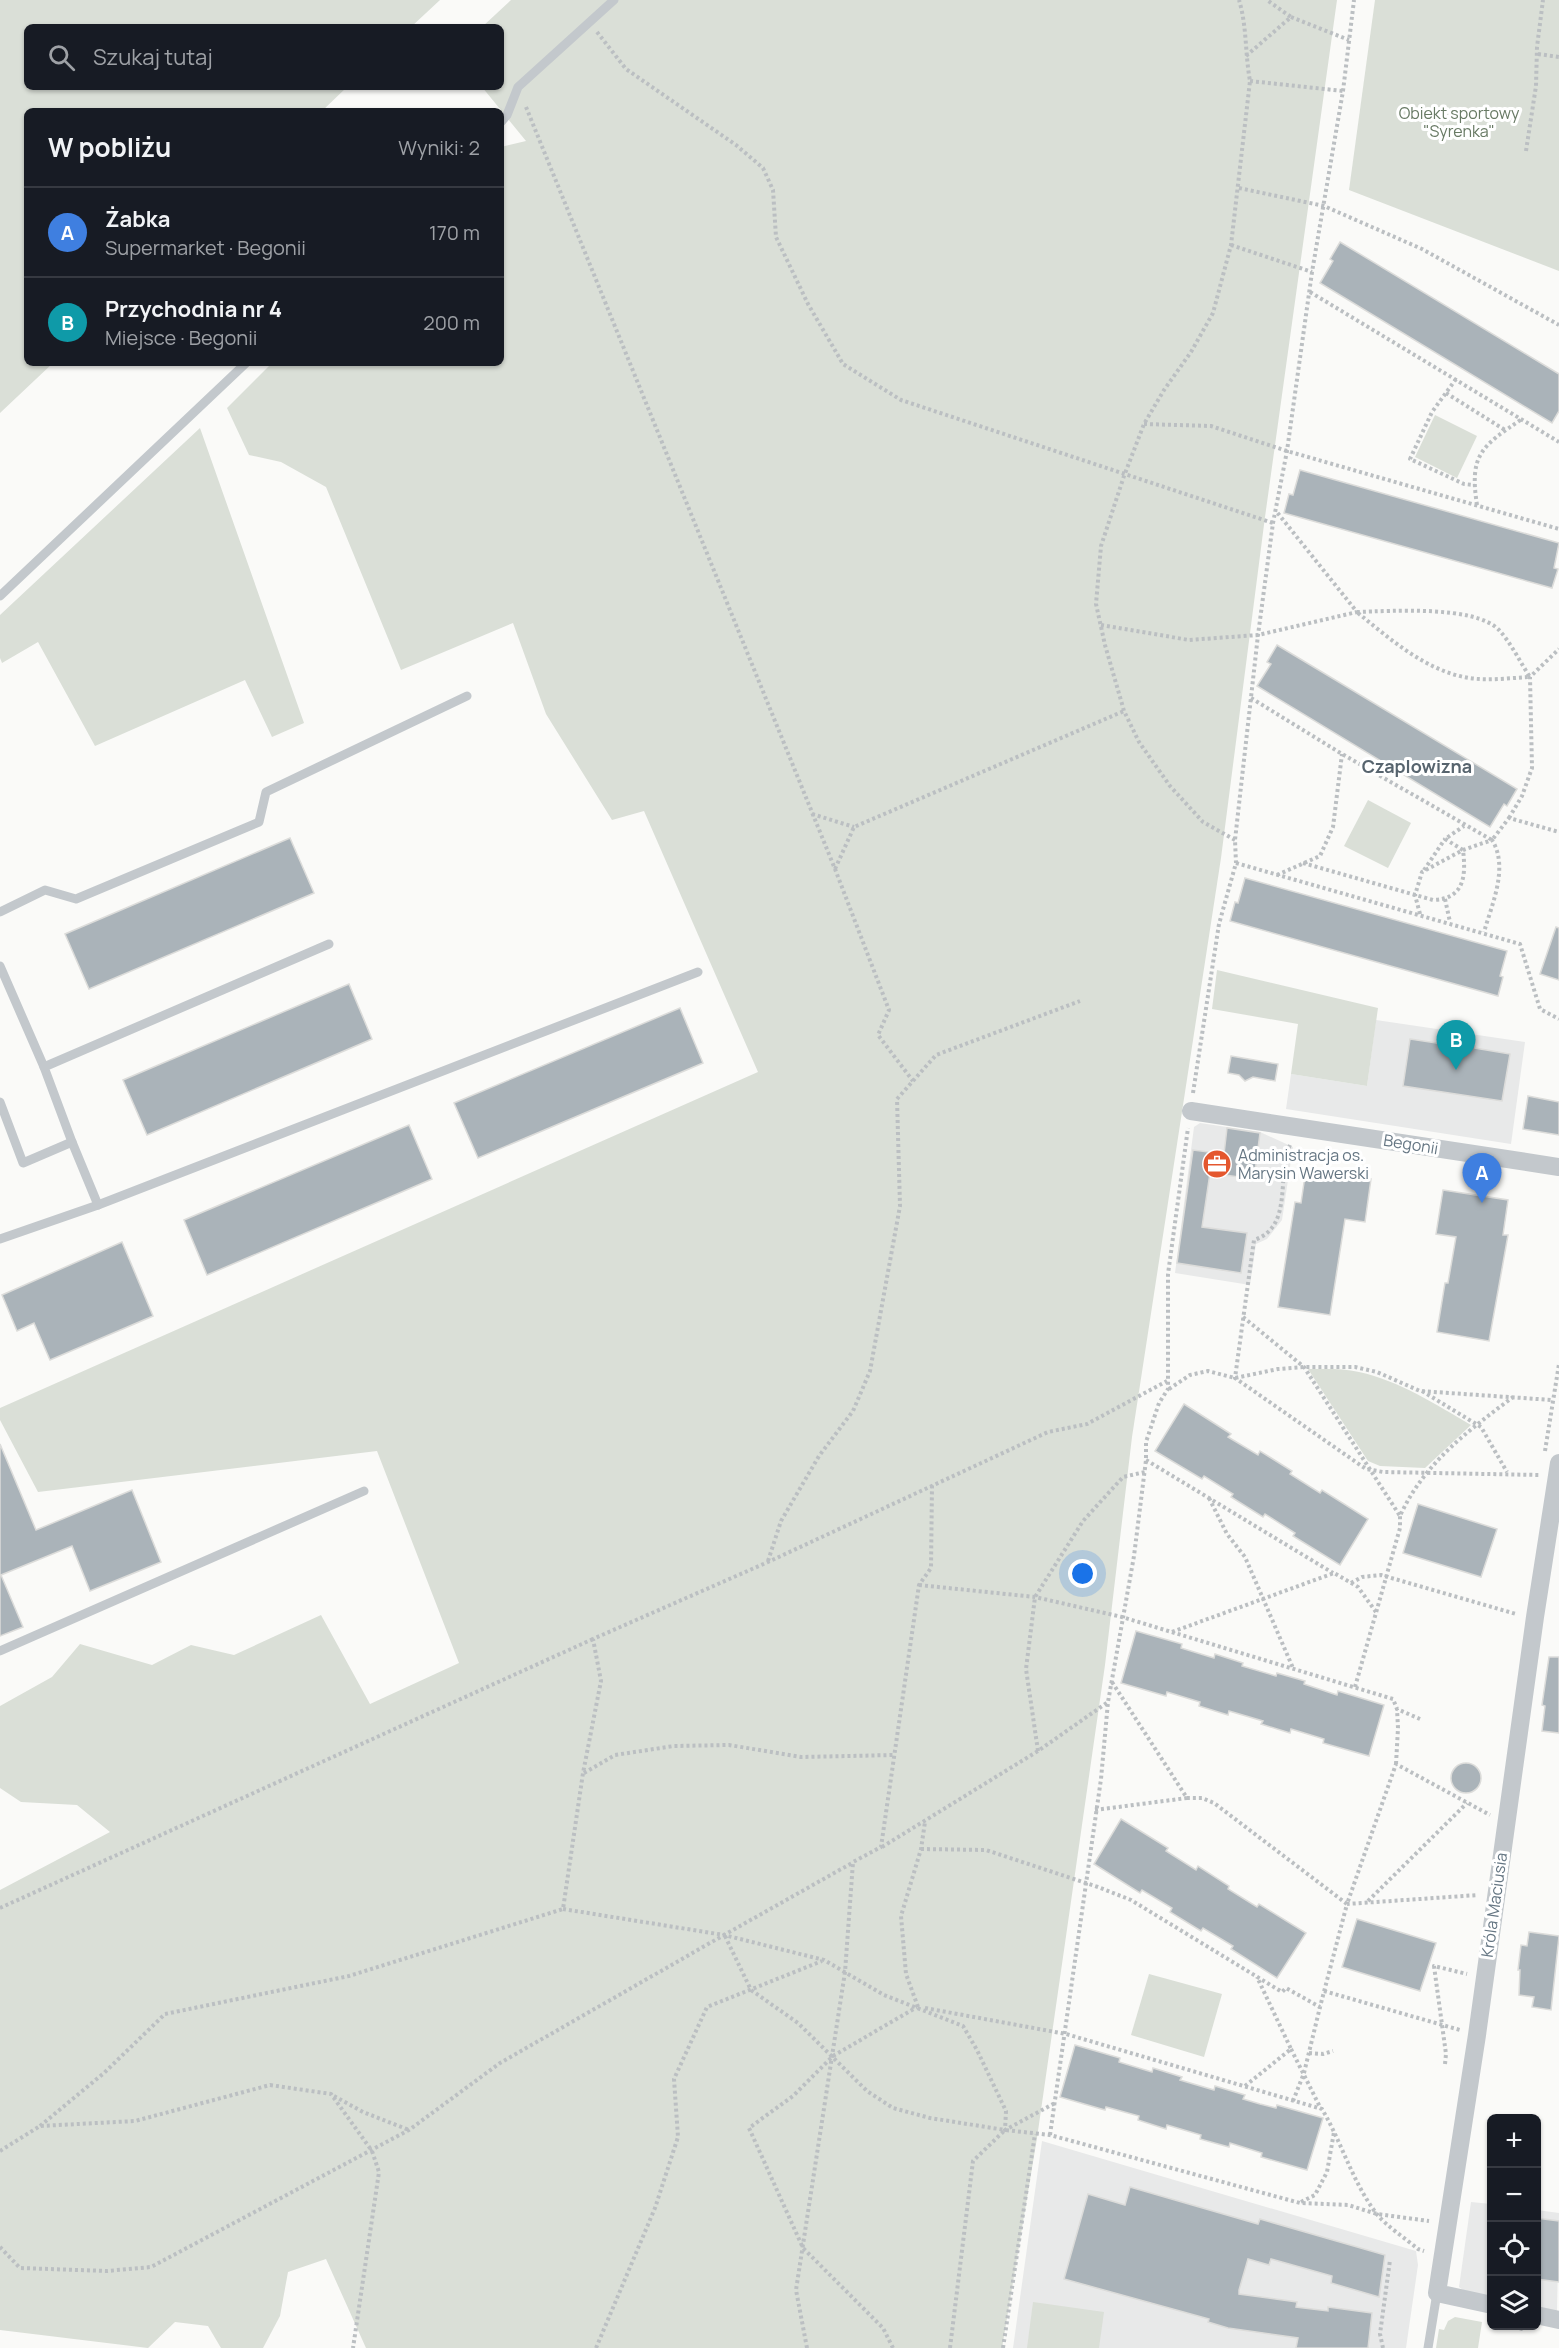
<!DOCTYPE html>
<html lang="pl">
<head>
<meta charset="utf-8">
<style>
  body { margin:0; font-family:Manrope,sans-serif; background:#242831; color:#f1f3f6 }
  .controls { position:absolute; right:18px; bottom:18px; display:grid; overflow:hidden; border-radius:9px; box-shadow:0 2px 4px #0004 }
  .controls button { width:54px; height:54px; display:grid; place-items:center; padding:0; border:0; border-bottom:2px solid #363941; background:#171b24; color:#f1f3f6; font:30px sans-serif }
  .you { position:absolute; left:1083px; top:1574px; width:21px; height:21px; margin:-15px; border:4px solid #fff; border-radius:50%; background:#1a73e8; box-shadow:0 0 0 9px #1a73e833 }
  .badge { display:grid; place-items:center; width:39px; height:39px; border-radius:50%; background:#e4572e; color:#fff; font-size:20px; font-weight:700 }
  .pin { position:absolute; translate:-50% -50px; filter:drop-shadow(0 2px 3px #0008) }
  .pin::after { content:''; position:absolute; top:32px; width:21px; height:18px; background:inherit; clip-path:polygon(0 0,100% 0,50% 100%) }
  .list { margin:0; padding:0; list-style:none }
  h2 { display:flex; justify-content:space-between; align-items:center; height:78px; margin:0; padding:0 24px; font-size:26px }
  h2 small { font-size:20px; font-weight:400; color:#9ea1a6 }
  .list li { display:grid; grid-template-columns:39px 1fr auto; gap:18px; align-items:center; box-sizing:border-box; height:90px; padding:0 24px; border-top:2px solid #363941 }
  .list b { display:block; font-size:22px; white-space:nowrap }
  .list p { margin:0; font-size:20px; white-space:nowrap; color:#9ea1a6 }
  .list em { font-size:20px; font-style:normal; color:#9ea1a6 }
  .icon { flex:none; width:33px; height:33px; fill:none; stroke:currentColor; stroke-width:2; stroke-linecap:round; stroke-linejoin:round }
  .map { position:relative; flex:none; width:1559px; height:2348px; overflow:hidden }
  .search { position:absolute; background:#171b24; box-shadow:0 2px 4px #0004; left:24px; top:24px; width:480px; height:66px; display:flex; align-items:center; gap:15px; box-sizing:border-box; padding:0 21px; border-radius:9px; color:#9ea1a6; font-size:22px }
  .panel { position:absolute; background:#171b24; box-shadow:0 2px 4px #0004; left:24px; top:108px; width:480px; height:258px; border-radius:9px }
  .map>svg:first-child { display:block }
  .built { fill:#e8e9e9 }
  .green { fill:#dadfd7 }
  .building { fill:#aab3b9; stroke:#dcdcda; stroke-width:1.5 }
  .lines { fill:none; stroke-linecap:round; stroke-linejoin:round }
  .path { stroke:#bbbfc2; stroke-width:4; stroke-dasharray:3 3; stroke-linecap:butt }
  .lane { stroke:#c3c8cc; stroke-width:9 }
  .street { stroke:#c3c8cc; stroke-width:18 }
  .labels { text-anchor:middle; stroke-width:6; stroke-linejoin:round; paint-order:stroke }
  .park-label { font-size:16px; fill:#687a64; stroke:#fff }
  .street-label { font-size:16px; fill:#657683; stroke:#fff }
  .poi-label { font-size:16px; fill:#657683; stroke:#fff; text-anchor:start }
  .neighbourhood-label { font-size:18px; font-weight:bold; fill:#57646e; stroke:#fff }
</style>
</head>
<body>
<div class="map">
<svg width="1559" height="2348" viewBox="0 0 1559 2348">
  <rect width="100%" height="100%" fill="#fafaf8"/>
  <g class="built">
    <path d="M1376,1020L1525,1042L1511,1144L1286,1109L1291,1074L1367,1086Z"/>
    <path d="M1200,1123L1260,1132L1293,1147L1282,1220L1267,1239L1256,1244L1250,1285L1175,1273L1194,1127Z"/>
    <path d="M1042,2141L1416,2251L1418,2265L1406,2348H1013Z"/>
    <path d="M1471,2202L1491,2204V2297L1463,2290L1459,2287Z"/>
    <path d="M1537,2210L1559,2213L1557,2312L1537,2307Z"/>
  </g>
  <g class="green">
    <path d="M0,0H440L411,27H27V87H347L322,111H27V363H53L0,413Z"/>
    <path d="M511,0H1337L1265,517L1221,858L1132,1437L1105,1665L1037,2138L1002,2348H366L326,2259L288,2272L280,2316L263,2348H221L208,2326L175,2322L148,2348L0,2330V1890L110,1832L77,1805L21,1802L0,1788V1706L52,1677L80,1644L152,1665L191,1645L234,1655L321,1615L370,1704L459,1663L377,1451L38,1492L0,1420V1408L758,1072L644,811L612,820L546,714L513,623L401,670L326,487L281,462L249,455L227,408L272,363H501V147L526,141L482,87H501V27H482Z"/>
    <path d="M1375,0H1559V271L1349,190Z"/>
    <path d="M1435,415L1477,436L1457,478L1415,457Z"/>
    <path d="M200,428L304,723L272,737L245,680L95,746L38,642L2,663L0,658V615Z"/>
    <path d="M1368,800L1411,823L1388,868L1344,846Z"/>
    <path d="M1217,970L1378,1008L1367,1086L1291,1074L1298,1024L1212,1009Z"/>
    <path d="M1308,1369C1325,1369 1343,1368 1359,1372C1400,1381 1435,1404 1471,1425L1425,1468L1380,1466L1368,1461Z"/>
    <path d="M1149,1974L1222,1994L1204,2057L1131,2035Z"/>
    <path d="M1033,2302L1104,2312L1099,2348H1027Z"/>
    <path d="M1455,2317L1482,2322L1478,2348H1436L1439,2329L1444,2330L1448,2321Z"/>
  </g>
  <g class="building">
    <path d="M1340,242L1559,374V411L1552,423L1320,283L1333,261L1330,259Z"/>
    <path d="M1300,470L1559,543L1554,568L1558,569L1552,588L1284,513L1289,494L1293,495Z"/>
    <path d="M1277,645L1517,789L1507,806L1504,804L1490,827L1257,686L1271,664L1267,662Z"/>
    <path d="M290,838L314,893L89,989L65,934Z"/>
    <path d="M1245,878L1507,951L1500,976L1503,977L1498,996L1230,921L1235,902L1238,903Z"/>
    <path d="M1556,927L1559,928V980L1540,974Z"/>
    <path d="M349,984L372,1039L147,1135L123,1080Z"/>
    <path d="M680,1008L703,1063L478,1158L454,1103Z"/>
    <path d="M1410,1039L1456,1046L1457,1043L1475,1046V1048L1510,1054L1502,1101L1403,1086Z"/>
    <path d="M1231,1056L1278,1064L1275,1081L1253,1077L1245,1081L1239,1075L1228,1073Z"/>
    <path d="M1528,1096L1559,1102V1135L1523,1129Z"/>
    <path d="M409,1125L432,1179L207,1275L184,1220Z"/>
    <path d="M1227,1128L1260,1133L1254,1179L1210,1173L1202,1227L1247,1233L1241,1273L1177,1263L1193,1150L1224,1154Z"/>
    <path d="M1306,1169L1371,1179L1365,1222L1345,1219L1330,1315L1278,1307L1295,1202L1301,1203Z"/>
    <path d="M1443,1190L1508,1200L1503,1235H1508L1489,1341L1437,1332L1445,1283H1448L1456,1237L1436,1234Z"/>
    <path d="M122,1242L153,1316L50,1360L34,1323L17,1331L2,1295Z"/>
    <path d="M1184,1404L1231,1434L1228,1437L1258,1455L1260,1451L1292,1471L1290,1474L1320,1493L1322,1490L1368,1519L1340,1565L1293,1536L1295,1533L1265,1514L1263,1517L1231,1497L1233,1494L1204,1476L1202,1479L1155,1451Z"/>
    <path d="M0,1444L36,1530L132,1490L161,1562L90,1591L72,1546L1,1575L23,1627L0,1636Z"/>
    <path d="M1418,1504L1497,1529L1481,1577L1403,1553Z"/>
    <path d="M1136,1631L1182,1644L1181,1648L1214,1658L1215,1654L1243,1663L1242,1666L1276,1676L1277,1673L1305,1681L1304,1684L1337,1695L1338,1691L1384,1705L1369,1756L1323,1743L1324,1739L1291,1729L1290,1733L1261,1724L1263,1721L1229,1711L1228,1715L1199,1706L1200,1702L1167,1692L1166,1696L1121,1683Z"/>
    <path d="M1549,1657H1559V1733L1542,1731L1545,1706L1542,1705Z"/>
    <circle cx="1466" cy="1778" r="15"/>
    <path d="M1121,1819L1168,1848L1166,1851L1196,1870L1198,1866L1229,1886L1228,1889L1257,1907L1259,1904L1306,1933L1277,1978L1231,1949L1233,1946L1203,1928L1201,1931L1170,1912L1172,1908L1142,1890L1140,1893L1094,1864Z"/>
    <path d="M1357,1919L1436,1943L1420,1991L1342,1967Z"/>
    <path d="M1529,1932L1559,1936L1551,2010L1532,2007L1534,1997L1519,1995L1520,1970H1518L1521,1945L1527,1946Z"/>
    <path d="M1075,2045L1120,2058L1119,2062L1152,2072L1153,2068L1182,2077L1180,2080L1214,2090L1215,2086L1245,2095L1243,2099L1260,2104L1276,2108L1277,2105L1323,2118L1307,2170L1261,2157L1262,2153L1230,2143L1229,2147L1200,2139L1201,2135L1167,2125L1166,2129L1138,2120L1139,2116L1106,2107L1105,2110L1060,2097Z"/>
    <path d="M1130,2187L1258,2224L1260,2219L1385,2255L1379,2297L1331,2283L1332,2276L1271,2259L1269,2265L1248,2259L1239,2290V2294L1297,2302L1296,2307L1328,2311V2307L1372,2313L1368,2348H1296L1298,2338L1228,2328L1208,2322L1209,2319L1064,2279L1088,2194L1125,2205Z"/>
    <path d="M1536,2218L1559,2221V2282L1536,2279Z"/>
  </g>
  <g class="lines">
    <g class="path">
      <path d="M1291,17L1349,40"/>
      <path d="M597,32L626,69L736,145L763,168L773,190L776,237L808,304L843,364L901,400L1273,523"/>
      <path d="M1538,54L1559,57"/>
      <path d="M1246,56L1291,17L1267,0"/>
      <path d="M1250,81L1343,91"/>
      <path d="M526,107L835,869L889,1010L878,1035L913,1081"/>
      <path d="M1526,151L1536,86L1537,47L1543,0"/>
      <path d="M1239,188L1324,206L1422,249L1559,325"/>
      <path d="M1231,245L1312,272"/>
      <path d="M1310,292L1559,442"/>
      <path d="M1456,379L1432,412L1410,459L1464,484L1474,485"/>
      <path d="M1446,393L1505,430"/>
      <path d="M1144,424L1211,426L1287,451L1559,529"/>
      <path d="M1477,505C1469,454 1482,446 1522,419"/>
      <path d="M1357,612C1391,611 1475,605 1499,630C1511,643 1520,662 1530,677"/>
      <path d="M1358,613C1390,639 1426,671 1469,678C1489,681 1510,678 1529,677"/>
      <path d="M1101,625L1189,640L1258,635L1357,612L1276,511"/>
      <path d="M1251,698L1342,754L1492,840L1509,818L1559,832"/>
      <path d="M812,814L854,827"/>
      <path d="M1509,818L1522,796L1532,768L1530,677L1559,649"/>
      <path d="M1235,840L1203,822L1170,786L1139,742L1124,711L1105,645L1096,604L1101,546L1124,476L1144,424L1164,390L1191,352L1213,313L1231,245L1250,81C1245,54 1247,26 1239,0"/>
      <path d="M1236,863L1520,944L1540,1009L1559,1019"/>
      <path d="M1303,863L1433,900C1465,899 1466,875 1463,850L1445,839L1464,826"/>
      <path d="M835,869L854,827L1124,711"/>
      <path d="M1424,870L1445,839"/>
      <path d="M1277,875L1320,856L1333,827L1342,754"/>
      <path d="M1445,899L1450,922"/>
      <path d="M1420,914L1415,895L1422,872L1463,850L1492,840C1509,867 1492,904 1484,932"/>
      <path d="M1193,1093L1219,924L1236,863L1235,840L1258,635L1273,523L1287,451L1312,272L1343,91L1354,0"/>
      <path d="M1290,1145C1276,1175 1294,1227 1254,1240L1235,1378L1366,1469L1383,1472L1539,1475"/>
      <path d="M1243,1317L1304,1367L1400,1516C1424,1463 1468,1431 1513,1397"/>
      <path d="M1169,1389L1190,1375L1208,1371L1235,1378L1278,1369L1304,1367H1355L1377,1372L1420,1391L1552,1400"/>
      <path d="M1422,1391L1481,1427L1507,1472"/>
      <path d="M1545,1451L1559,1364"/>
      <path d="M1146,1460L1333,1573"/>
      <path d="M1209,1498L1227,1534L1245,1557L1293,1668"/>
      <path d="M768,1561L781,1521L819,1456L853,1411L870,1371L900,1206L897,1099L936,1055L1080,1001"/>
      <path d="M1351,1583L1362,1577L1381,1575L1516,1614"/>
      <path d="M919,1585L1035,1597L1122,1617L1393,1699L1397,1709L1420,1719"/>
      <path d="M1172,1632L1334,1573L1358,1587L1376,1612"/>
      <path d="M1112,1682L1187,1798H1202L1214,1803L1347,1904L1396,1764L1490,1815"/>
      <path d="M1355,1687L1400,1528V1516"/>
      <path d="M1038,1751L1026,1669L1035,1597L1083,1521L1123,1477L1145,1472"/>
      <path d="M1396,1764L1398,1728L1397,1709"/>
      <path d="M584,1773L615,1755L674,1746L729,1745L801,1757L895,1755"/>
      <path d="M1095,1810L1187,1798"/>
      <path d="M882,1847L1038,1751L1108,1702"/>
      <path d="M921,1849L986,1850L1098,1887L1131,1900L1282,1992L1286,1988L1320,2007L1347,1904L1478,1895"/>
      <path d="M1368,1901L1467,1803"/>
      <path d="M0,1908L593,1639"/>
      <path d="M563,1909L724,1935L852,1863"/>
      <path d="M725,1936L751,1990L798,2023L867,2091L893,2108L930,2118L1005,2130"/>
      <path d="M1324,1991L1460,2030"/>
      <path d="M918,2007L906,1974L901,1916L921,1849L925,1822"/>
      <path d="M925,2008L1066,2034L1322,2109C1342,2143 1352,2181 1376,2213C1386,2226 1405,2238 1418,2249L1424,2251"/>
      <path d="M1291,2049L1321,2109"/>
      <path d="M1309,2053L1323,2054L1333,2051"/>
      <path d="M1445,2064L1446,2054L1434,1966L1467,1974"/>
      <path d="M1245,2086L1291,2049L1257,1977"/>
      <path d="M334,2096L363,2112L409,2130"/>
      <path d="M1293,2101L1304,2073L1320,2007"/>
      <path d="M40,2126L104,2073L165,2014L349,1976L563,1909L583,1773L601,1681L593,1639L768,1562L1048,1432L1087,1424L1167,1381"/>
      <path d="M1050,2135L1101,1779L1108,1702L1134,1556L1146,1460V1442L1159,1403L1168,1389V1274L1188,1128"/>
      <path d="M0,2151L40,2126L135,2121L270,2085L331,2094L372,2151L379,2172L353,2348"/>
      <path d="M1301,2202L1315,2195L1327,2172L1334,2132"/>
      <path d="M0,2247L20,2268L107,2271L151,2267L409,2130L500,2063L724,1935L824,1960L884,1995L963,2026L977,2050L1006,2111L1005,2130L1055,2103"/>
      <path d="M1508,2326L1523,2329"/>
      <path d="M596,2348L655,2208L678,2137L674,2079L707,2007L822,1961"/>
      <path d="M807,2348L796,2290L845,1972L853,1862L881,1847L919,1585L931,1568L932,1485"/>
      <path d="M893,2348L883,2328L803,2248L749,2128L793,2096L833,2056L917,2007"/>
      <path d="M950,2348L973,2161L1005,2130L1050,2135L1300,2203L1348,2205L1377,2214L1429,2221"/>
      <path d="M1003,2348L1035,2134"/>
      <path d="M1383,2348L1380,2334L1390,2260"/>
    </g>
    <g class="lane">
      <path d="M501,122L507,115L518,87L614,0"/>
      <path d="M0,596L246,363"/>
      <path d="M0,912L45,890L76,899L259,822L266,792L467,696"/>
      <path d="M0,966L44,1067"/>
      <path d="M0,1102L23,1163L72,1142L98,1205"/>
      <path d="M72,1142L44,1067L329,944"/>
      <path d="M0,1239L98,1205L698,972"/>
      <path d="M0,1651L364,1491"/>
      <path d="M1428,2348L1437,2293"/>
    </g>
    <g class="street">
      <path d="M1191,1111L1559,1167"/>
      <path d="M1492,2305L1437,2293L1477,2035L1535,1617L1559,1463"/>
      <path d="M1536,2315L1559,2320"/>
    </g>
  </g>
  <defs>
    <g id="office-disc" transform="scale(1.5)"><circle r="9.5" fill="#e4572e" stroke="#fff"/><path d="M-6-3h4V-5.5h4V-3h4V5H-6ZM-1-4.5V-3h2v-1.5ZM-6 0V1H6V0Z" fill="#fff"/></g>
  </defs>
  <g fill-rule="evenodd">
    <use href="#office-disc" x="1217" y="1164"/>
  </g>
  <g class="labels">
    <g class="park-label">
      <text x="1459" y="119">Obiekt sportowy<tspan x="1459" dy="18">"Syrenka"</tspan></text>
    </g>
    <g class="street-label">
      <text transform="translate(1411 1144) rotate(9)" y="6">Begonii</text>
      <text transform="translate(1494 1905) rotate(-82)" y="6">Króla Maciusia</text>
    </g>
    <g class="poi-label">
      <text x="1238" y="1161">Administracja os.<tspan x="1238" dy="18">Marysin Wawerski</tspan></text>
    </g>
    <g class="neighbourhood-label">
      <text x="1417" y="773">Czaplowizna</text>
    </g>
  </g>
</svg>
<div class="controls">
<button>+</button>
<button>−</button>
<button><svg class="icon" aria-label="locate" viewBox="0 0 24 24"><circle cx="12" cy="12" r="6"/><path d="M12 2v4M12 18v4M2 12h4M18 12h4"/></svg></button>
<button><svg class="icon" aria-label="layers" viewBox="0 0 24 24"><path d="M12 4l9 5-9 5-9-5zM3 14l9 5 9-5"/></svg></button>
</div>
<div class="you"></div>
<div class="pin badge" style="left:1482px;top:1203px;background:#3f7fe0">A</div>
<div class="pin badge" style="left:1456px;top:1070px;background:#0f9aa8">B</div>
<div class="search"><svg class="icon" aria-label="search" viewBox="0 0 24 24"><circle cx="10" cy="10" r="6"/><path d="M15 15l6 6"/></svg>Szukaj tutaj</div>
<section class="panel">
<h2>W pobliżu<small>Wyniki: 2</small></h2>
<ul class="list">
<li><span class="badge" style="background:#3f7fe0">A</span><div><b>Żabka</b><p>Supermarket · Begonii</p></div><em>170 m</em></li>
<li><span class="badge" style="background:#0f9aa8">B</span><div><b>Przychodnia nr 4</b><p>Miejsce · Begonii</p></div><em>200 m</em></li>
</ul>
</section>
</div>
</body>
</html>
